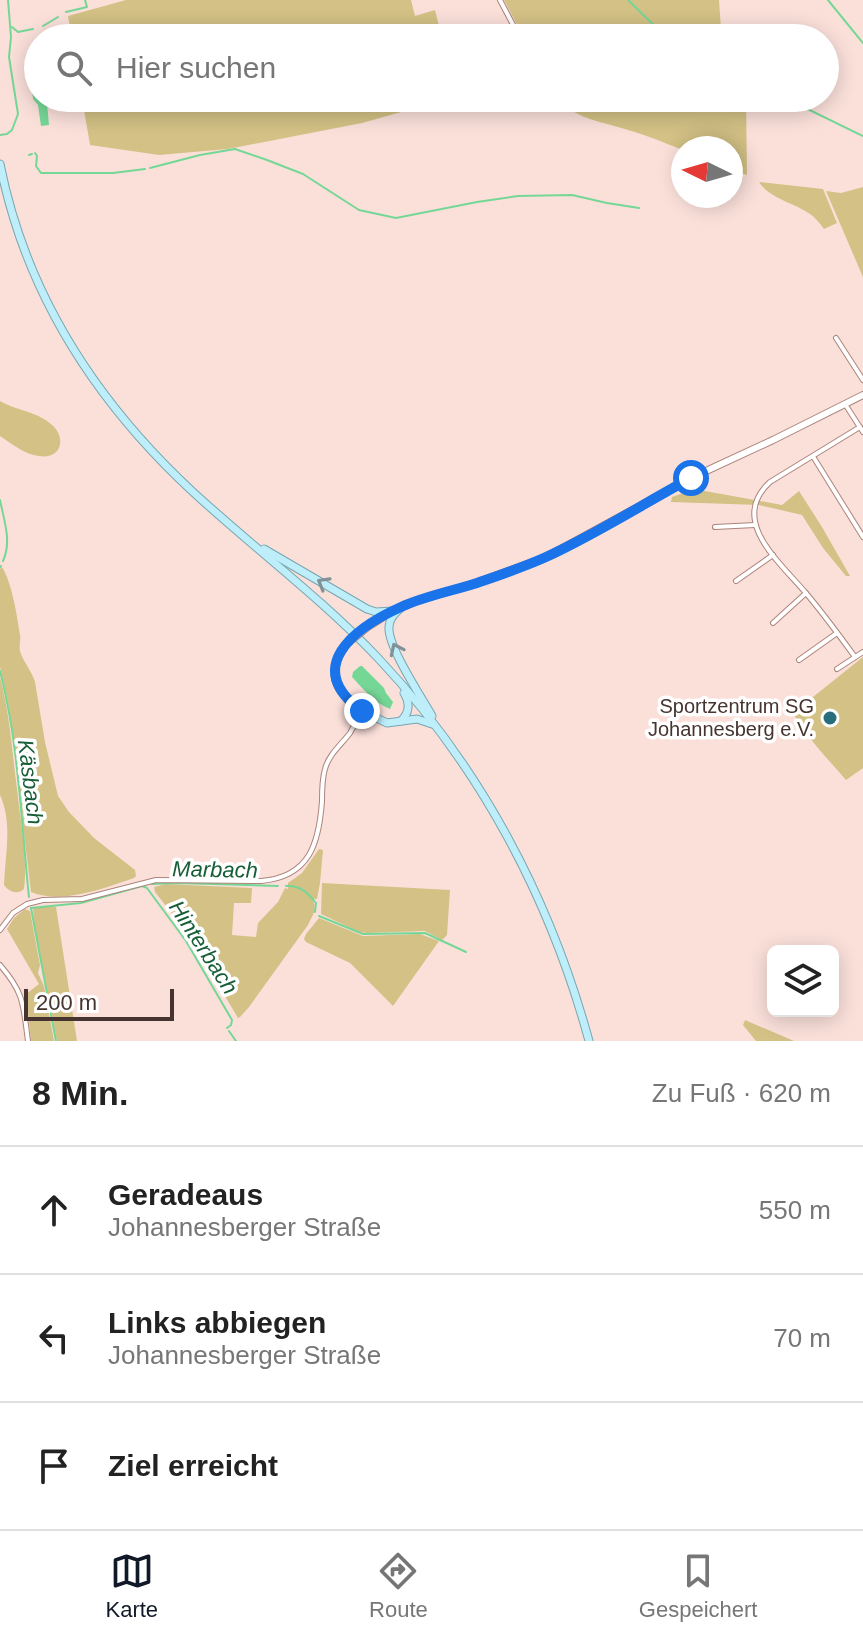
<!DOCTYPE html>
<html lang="de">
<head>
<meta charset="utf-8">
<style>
  body { margin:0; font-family:Arial,sans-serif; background:#f2f2f2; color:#222 }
  .controls { position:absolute; right:24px; bottom:24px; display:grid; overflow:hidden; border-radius:12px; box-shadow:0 4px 20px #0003 }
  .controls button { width:72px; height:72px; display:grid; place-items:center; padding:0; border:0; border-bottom:2px solid #e0e0e0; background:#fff; color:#222; font:40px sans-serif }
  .compass { position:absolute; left:671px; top:136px; width:72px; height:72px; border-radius:50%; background:#fff; box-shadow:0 4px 20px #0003; rotate:275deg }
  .scale { position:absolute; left:24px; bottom:20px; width:150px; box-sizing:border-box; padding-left:8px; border:4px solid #453430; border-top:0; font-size:22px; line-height:28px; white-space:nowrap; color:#453430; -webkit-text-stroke:6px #fff; paint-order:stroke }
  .stop { position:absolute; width:24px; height:24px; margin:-18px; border:6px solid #1a73e8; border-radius:50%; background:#fff }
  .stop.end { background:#1a73e8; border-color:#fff; box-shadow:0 2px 8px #0008 }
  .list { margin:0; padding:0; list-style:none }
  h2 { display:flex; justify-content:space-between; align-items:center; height:104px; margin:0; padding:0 32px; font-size:34px }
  h2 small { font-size:26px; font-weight:400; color:#767676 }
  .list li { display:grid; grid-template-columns:52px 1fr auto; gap:24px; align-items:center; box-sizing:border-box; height:128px; padding:0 32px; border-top:2px solid #e0e0e0 }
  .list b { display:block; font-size:30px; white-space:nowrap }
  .list p { margin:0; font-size:26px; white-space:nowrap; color:#767676 }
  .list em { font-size:26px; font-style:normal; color:#767676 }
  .icon { flex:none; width:44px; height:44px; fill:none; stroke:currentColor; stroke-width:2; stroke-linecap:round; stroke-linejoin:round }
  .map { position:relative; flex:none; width:863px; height:1041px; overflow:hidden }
  .search { position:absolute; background:#fff; box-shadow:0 4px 20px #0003; left:24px; right:24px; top:24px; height:88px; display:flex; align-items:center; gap:20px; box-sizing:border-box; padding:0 28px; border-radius:44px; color:#767676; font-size:30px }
  .sheet { height:488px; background:#fff }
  nav { display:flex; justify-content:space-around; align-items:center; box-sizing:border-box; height:112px; border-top:2px solid #e0e0e0; background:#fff; font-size:22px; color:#767676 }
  nav a { display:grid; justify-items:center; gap:4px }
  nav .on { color:#111827 }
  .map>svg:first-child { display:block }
  .green { fill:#d3c185 }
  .water { fill:#75d796 }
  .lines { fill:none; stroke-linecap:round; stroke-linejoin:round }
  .stream { stroke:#75d796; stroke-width:2 }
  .street-casing { stroke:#ac847b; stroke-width:6 }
  .secondary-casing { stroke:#ac847b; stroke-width:8 }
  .primary-casing { stroke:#77a6b1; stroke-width:9 }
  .street { stroke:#fff; stroke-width:4 }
  .secondary { stroke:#fff; stroke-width:6 }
  .primary { stroke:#beeefa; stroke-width:7 }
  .secondary-bridge-casing { stroke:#ac847b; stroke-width:8; stroke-linecap:butt }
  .secondary-bridge { stroke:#fff; stroke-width:6 }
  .oneway { stroke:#829195 }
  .route { stroke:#1a73e8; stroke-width:10 }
  .poi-dot { fill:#276d7b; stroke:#fff; stroke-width:3 }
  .labels { text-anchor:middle; stroke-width:7; stroke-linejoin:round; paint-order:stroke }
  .poi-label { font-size:20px; fill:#453430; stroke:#fff; text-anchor:end }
  .water-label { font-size:22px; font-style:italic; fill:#175e36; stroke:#fff }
</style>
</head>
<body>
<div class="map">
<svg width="863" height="1041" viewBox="0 0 863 1041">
  <rect width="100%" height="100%" fill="#fbe0da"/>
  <g class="green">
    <path d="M126,0H411L415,16L435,10L442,38H72L68,16Z"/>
    <path d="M504,0H719L721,29L744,34V38H524Z"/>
    <path d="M82,98H451L362,123L228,149L159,155L90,145Z"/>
    <path d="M557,98H746L747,175L731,170V148H683V150C665,143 646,135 628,130C604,122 574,119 557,98Z"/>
    <path d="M759,182L823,189L837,223L824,229C820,224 816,218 810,214C795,203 770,199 759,182Z"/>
    <path d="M863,187V277L826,191L841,193Z"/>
    <path d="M0,401C17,411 37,411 52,425C67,438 61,460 39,456C24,454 12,444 0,436Z"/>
    <path d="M694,489L782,505L799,491L822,527L850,576H846L823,548L802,515L759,505L671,502L672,497Z"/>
    <path d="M2,567C12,583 17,616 20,635C21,642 18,647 21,654C25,664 32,672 35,682L45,742L58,796L69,812L94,838L135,870L136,876L134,878C104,888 62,905 31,892L9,707L0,667V569Z"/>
    <path d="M863,657V768L846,780C828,759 807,738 793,713Z"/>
    <path d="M0,677C10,714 12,752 17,789C20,818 28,860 24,889C18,895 9,892 4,885C5,855 13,824 0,795Z"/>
    <path d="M319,849L323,850L320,883L317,899H312C318,908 313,915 308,925L249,1007L240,1017L238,1018L188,934L155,892L154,887L166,884L252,888L251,903H234L232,935L256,937L258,923L278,902L285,888L288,889V883L302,873Z"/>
    <path d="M322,883L450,890L447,935L442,940L425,931L367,933L359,932L321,914Z"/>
    <path d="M37,907H56L77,1041H57L34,923L33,908Z"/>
    <path d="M25,909L30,911L40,965L38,973L44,986L54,1041H31L26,994L39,984L7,929L14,918Z"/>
    <path d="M319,918L363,936L420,934L439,941L393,1006L350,963L306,942L304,939L306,934Z"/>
    <path d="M745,1020L794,1041H756L743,1025Z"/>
  </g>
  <g class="water">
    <path d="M38,50V98H49L50,100L47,103L49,125L41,126L38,105L33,99L28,54L29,51Z"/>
    <path d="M360,666H362L384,688L386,693L393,702L390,709C375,703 364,690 352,677L353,672Z"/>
  </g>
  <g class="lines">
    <g class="stream">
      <path d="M628,0L667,38"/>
      <path d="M828,0L863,43"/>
      <path d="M66,12L87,7L85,0"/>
      <path d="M43,26L58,17"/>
      <path d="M12,27L18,32L33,29"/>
      <path d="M785,98L863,136"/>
      <path d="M0,135L7,134L12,130L18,114L9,57L11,37L8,0"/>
      <path d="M35,153L37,156L36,166L41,173H113L145,169"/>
      <path d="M29,155L32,154"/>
      <path d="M150,168L200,155L235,149L267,160L303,174L359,210L396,218L477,202L518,196L572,195L607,203L639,208"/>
      <path d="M0,500C4,520 12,542 3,561"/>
      <path d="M0,567L1,566"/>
      <path d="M0,671C19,744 21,822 29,897"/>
      <path d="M152,884L177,883L278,886"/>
      <path d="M286,886C300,885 308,893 316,903L315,912"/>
      <path d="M31,908L81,903L142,886L147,888L186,941L232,1020L231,1025L227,1028"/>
      <path d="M31,908L56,1041"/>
      <path d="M319,916L363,934L425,933L466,952"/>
      <path d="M229,1031L236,1041"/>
    </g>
    <g class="street-casing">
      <g id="street">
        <path d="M500,0L520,38"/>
        <path d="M836,338L863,380"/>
        <path d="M845,404L863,432"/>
        <path d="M814,458L863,537"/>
        <path d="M715,527L755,525"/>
        <path d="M736,581L773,555"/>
        <path d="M773,623L806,593"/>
        <path d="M855,657C839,635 823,613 805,592C789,573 759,546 755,521C752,505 759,492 770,482L860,427"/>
        <path d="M799,660L837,633"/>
        <path d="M837,669L863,652"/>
        <path d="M0,930L13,913L27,904L43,900L82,899L156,880L261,881C310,877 319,843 322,801C322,790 322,779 325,769C329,754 341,745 350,733C354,726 358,718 362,711"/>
        <path d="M0,965C25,994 23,1005 28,1041"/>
      </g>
    </g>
    <g class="secondary-casing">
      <g id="secondary">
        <path d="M369,626L393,611L414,602L475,583L544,558L691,478L773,440L863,395"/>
        <path d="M347,644C324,673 335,692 362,711"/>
      </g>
    </g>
    <g class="primary-casing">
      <g id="primary">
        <path d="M0,164C26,295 96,402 193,492C254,548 321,598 378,658C480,766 550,898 589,1041"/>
        <path d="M264,549L367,609L376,612L393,611"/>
        <path d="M403,606C396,612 389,618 389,628C388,647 422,698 432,716"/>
        <path d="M362,711L387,723L417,719L432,724"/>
        <path d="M401,721C410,712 410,703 404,693"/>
      </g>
    </g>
    <use href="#street" class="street"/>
    <use href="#secondary" class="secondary"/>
    <use href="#primary" class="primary"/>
    <g class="secondary-bridge-casing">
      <path id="secondary-bridge" d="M347,644L369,626"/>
    </g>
    <use href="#secondary-bridge" class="secondary-bridge"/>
  </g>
  <defs><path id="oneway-chevron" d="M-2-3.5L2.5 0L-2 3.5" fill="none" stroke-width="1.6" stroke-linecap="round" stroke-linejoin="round" transform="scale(2)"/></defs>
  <g class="oneway">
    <use href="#oneway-chevron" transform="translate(323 583) rotate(-150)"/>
    <use href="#oneway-chevron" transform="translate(396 649) rotate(-115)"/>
  </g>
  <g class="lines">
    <path class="route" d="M362,711C302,668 354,628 401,607C425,596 452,591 477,583C500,575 524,567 546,557C596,534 643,504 691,478"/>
  </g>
  <circle class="poi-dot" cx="830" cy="718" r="8"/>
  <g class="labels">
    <g class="poi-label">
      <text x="814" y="713">Sportzentrum SG<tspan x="814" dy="23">Johannesberg e.V.</tspan></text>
    </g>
    <g class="water-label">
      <text transform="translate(31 782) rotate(83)" y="8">Käsbach</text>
      <text transform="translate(215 869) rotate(1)" y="8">Marbach</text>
      <text transform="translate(204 947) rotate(57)" y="8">Hinterbach</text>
    </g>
  </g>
</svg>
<div class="controls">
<button><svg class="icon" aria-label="layers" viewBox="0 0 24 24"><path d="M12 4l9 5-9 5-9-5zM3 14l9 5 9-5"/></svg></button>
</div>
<svg class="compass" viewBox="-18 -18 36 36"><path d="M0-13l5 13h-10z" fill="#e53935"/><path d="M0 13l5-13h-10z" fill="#767676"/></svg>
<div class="scale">200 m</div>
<div class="stop" style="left:691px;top:478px"></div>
<div class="stop end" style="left:362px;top:711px"></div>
<div class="search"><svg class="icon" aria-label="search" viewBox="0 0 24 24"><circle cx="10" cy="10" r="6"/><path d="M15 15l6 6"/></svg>Hier suchen</div>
</div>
<section class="sheet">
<h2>8 Min.<small>Zu Fuß · 620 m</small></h2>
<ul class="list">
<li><svg class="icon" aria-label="ahead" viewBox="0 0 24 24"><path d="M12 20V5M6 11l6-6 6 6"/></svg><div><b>Geradeaus</b><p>Johannesberger Straße</p></div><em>550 m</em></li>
<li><svg class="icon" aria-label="left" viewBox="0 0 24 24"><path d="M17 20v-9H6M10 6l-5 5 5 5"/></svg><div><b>Links abbiegen</b><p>Johannesberger Straße</p></div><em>70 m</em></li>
<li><svg class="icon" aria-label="arrive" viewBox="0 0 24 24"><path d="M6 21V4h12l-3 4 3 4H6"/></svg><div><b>Ziel erreicht</b></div></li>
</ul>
</section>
<nav>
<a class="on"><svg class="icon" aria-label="map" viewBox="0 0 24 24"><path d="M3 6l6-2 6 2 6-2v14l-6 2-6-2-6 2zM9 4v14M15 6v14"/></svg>Karte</a>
<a><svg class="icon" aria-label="directions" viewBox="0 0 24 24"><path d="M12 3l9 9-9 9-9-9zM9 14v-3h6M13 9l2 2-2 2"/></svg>Route</a>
<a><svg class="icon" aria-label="saved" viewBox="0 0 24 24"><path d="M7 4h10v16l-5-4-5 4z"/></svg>Gespeichert</a>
</nav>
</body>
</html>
